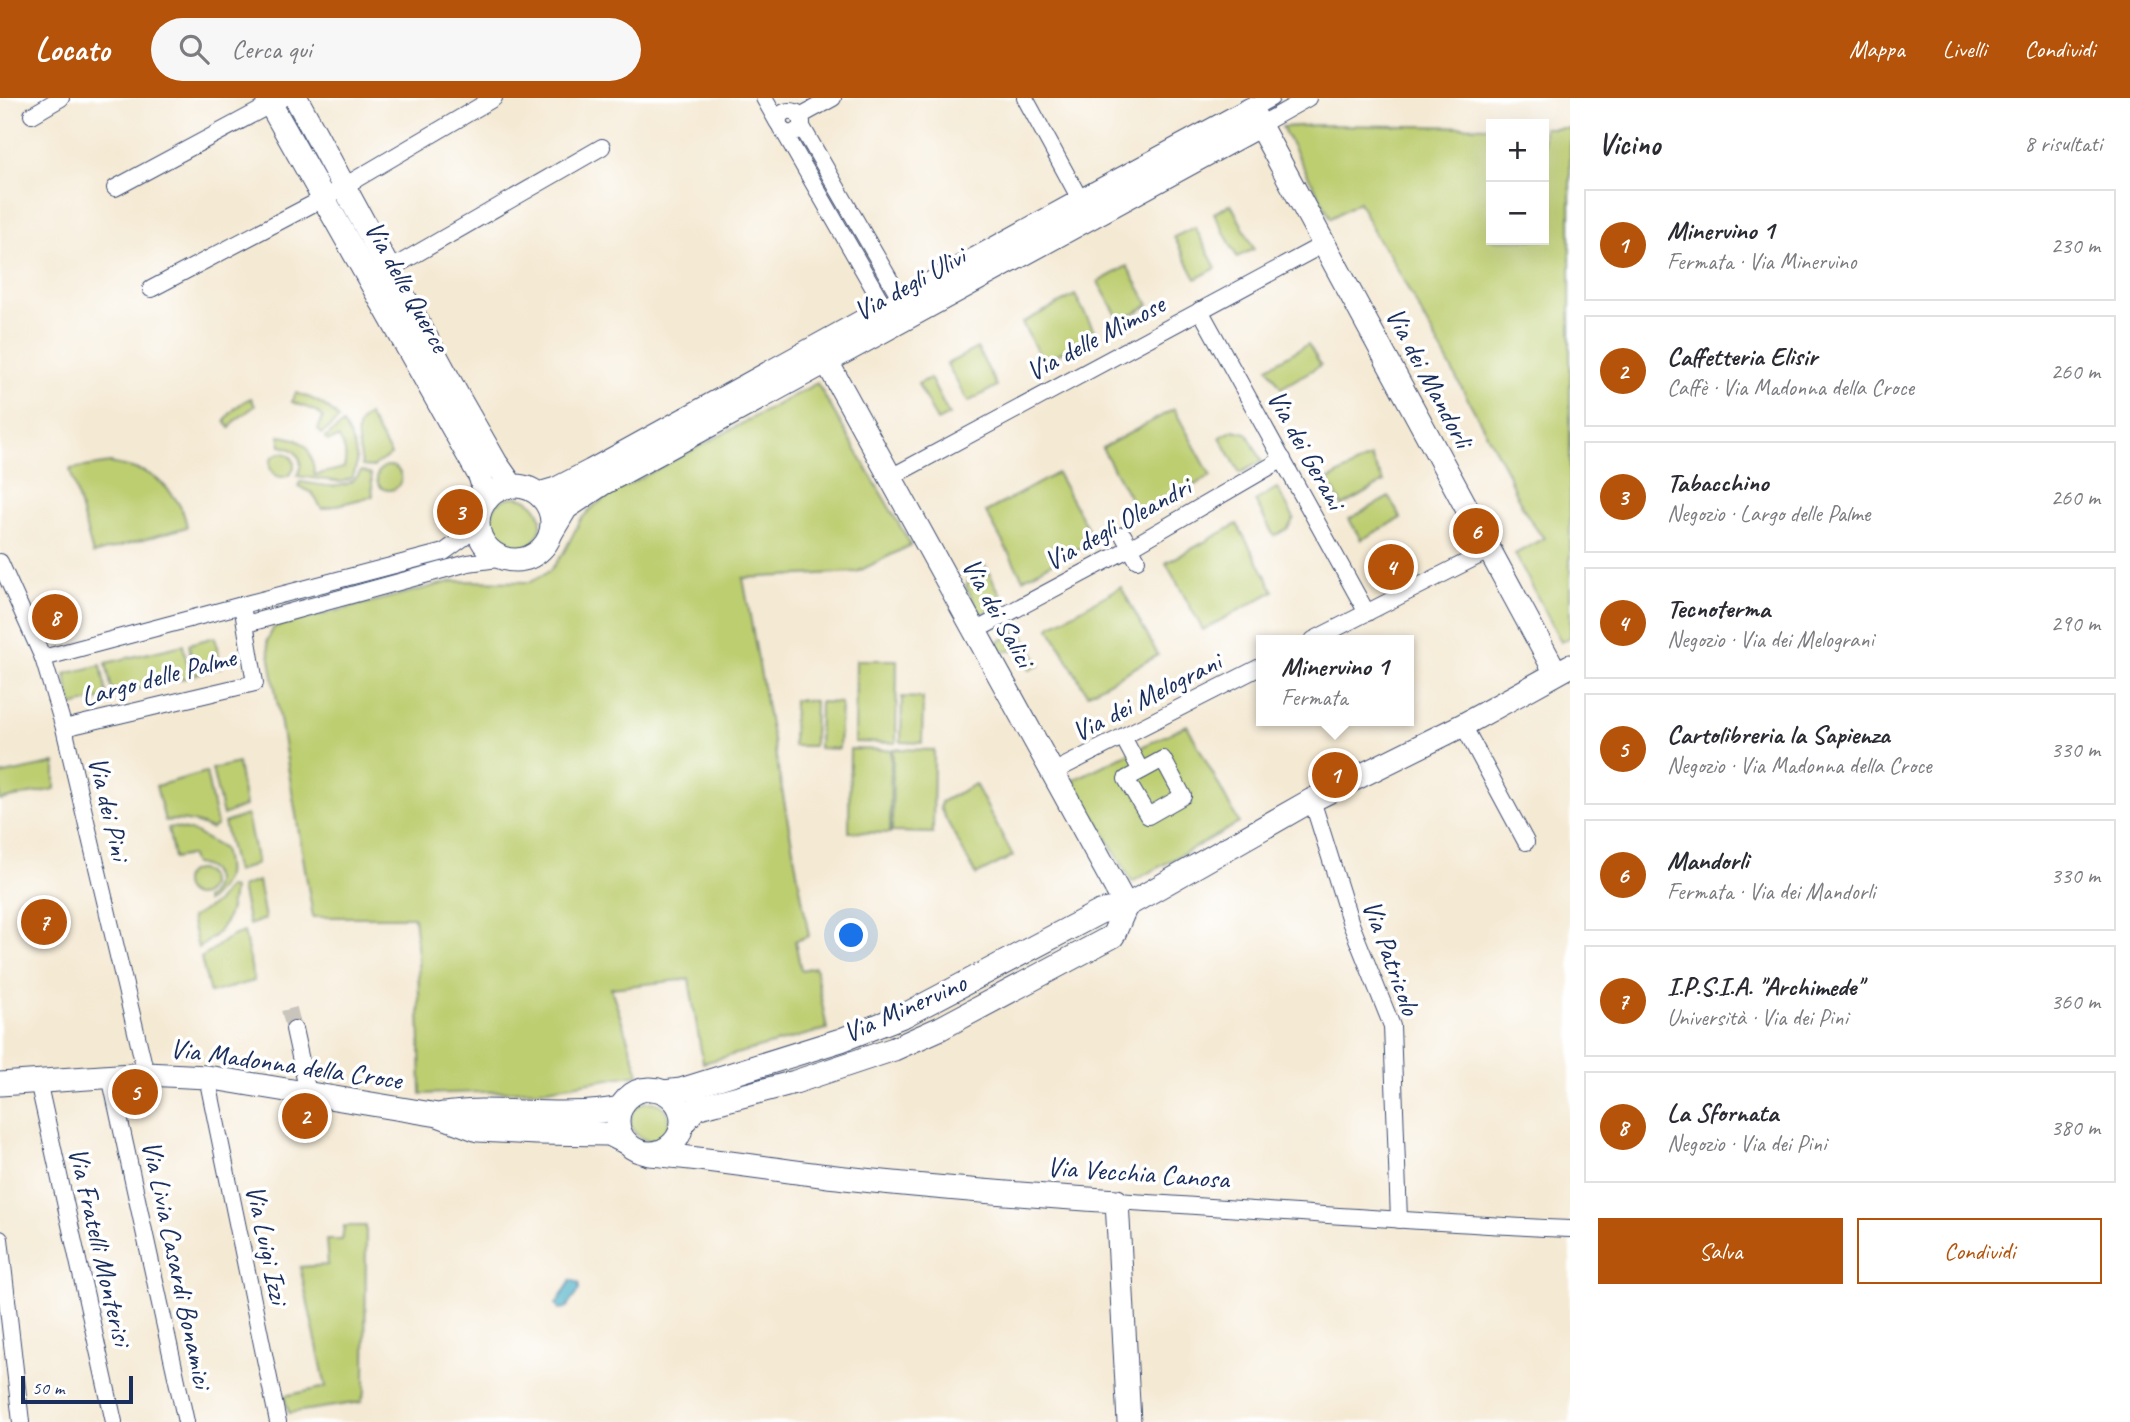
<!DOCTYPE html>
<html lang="it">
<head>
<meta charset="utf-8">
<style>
  body { margin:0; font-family:Caveat,sans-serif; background:#f7f7f7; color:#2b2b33 }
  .controls { position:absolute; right:21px; top:21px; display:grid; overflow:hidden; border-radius:0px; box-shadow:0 7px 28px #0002 }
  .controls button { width:63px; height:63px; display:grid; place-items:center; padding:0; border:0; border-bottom:2px solid #e1e1e2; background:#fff; color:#2b2b33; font:35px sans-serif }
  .scale { position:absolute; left:21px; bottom:18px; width:112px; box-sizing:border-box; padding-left:7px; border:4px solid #1b2f5e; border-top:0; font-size:19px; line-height:24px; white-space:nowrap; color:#1b2f5e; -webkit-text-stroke:5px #fff; paint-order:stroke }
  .you { position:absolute; left:852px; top:838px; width:24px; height:24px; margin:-18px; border:5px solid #fff; border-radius:50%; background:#1a73e8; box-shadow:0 0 0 10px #1a73e833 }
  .badge { display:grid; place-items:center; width:46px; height:46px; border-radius:50%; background:#b45309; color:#fff; font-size:23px; font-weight:700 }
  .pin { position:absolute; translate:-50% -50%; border:4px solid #fff; box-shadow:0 2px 7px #0006 }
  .popup { position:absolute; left:1256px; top:537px; width:158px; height:91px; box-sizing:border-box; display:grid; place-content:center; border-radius:0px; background:#fff; filter:drop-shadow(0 2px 5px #0005); font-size:23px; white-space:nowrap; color:#7c7c81 }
  .popup b { font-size:26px; color:#2b2b33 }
  .popup::after { content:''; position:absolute; left:50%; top:100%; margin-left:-14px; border:14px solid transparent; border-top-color:#fff }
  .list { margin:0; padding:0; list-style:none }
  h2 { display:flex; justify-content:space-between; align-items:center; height:91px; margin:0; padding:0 28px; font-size:30px }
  h2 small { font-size:23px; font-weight:400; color:#7c7c81 }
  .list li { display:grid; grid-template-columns:46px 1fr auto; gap:21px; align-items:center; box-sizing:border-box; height:112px; margin:0 14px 14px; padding:0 14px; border:2px solid #e1e1e2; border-radius:0px }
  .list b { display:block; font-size:26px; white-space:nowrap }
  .list p { margin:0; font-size:23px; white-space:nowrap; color:#7c7c81 }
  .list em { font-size:23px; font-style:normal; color:#7c7c81 }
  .actions { display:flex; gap:14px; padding:21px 28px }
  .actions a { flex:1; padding:16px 0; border:2px solid #b45309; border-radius:0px; text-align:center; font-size:24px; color:#b45309 }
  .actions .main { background:#b45309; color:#fff }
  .icon { flex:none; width:38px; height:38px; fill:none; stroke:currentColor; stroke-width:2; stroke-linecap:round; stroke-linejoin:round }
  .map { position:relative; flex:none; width:1570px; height:1324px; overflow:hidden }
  header { display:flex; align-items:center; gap:42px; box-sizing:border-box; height:98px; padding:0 35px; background:#b45309; color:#fff }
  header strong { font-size:33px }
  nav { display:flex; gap:38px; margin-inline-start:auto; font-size:24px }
  .search { width:490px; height:63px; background:#f7f7f7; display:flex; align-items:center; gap:18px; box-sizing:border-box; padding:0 24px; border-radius:38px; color:#7c7c81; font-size:26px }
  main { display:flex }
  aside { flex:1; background:#fff }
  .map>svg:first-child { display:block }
  .green { fill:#bdce71; stroke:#6c7e68; stroke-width:2 }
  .water { fill:#46afc5; stroke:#306f92; stroke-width:2 }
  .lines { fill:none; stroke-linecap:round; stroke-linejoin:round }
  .street-tunnel { stroke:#c9c4bc; stroke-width:16; stroke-dasharray:16 8; stroke-linecap:butt }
  .street-casing { stroke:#3c4b70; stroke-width:18 }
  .secondary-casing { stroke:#3c4b70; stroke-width:25 }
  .street { stroke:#fff; stroke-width:16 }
  .secondary { stroke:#fff; stroke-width:23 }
  .labels { text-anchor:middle; stroke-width:7; stroke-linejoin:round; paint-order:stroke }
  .street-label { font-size:28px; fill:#1b2f5e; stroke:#fff }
</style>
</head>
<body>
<header>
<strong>Locato</strong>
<div class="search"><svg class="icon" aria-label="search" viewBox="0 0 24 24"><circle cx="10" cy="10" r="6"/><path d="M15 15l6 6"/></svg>Cerca qui</div>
<nav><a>Mappa</a><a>Livelli</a><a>Condividi</a></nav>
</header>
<main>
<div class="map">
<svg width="1570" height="1324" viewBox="0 0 1570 1324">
  <rect width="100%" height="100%" fill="#fff"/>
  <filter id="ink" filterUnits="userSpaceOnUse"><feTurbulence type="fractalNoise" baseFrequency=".0143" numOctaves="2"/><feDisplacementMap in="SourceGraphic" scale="14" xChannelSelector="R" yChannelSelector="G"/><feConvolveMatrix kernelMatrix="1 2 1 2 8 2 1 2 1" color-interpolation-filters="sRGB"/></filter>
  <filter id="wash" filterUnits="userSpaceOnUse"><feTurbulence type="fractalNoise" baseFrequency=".00686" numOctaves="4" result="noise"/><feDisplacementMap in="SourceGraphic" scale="28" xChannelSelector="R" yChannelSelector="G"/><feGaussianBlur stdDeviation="1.57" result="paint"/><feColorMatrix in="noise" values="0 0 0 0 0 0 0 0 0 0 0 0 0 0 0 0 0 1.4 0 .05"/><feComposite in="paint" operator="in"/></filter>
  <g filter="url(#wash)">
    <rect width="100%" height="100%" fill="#f4e9d3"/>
    <g class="green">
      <path d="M1318,27L1491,29V142H1544V30H1570V539L1561,544L1515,456L1544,440C1532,428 1511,391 1508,375L1388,154C1375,142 1368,121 1359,104L1331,120L1282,29Z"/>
      <path d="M1231,106L1254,151L1237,159L1214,115Z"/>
      <path d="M1195,129L1216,170L1196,181L1174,139Z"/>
      <path d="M1127,168L1149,207L1120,223L1098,184Z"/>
      <path d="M1075,197L1096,236L1043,264L1022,225Z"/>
      <path d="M1308,246L1321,267L1281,290L1268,269Z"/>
      <path d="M977,250L997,288L968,304L947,266Z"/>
      <path d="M930,280L949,317L937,323L918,286Z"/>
      <path d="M817,285L911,447L857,474L743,480L809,838L795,843L801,872L815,869L827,931L703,965L689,881L611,890L639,976L541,992L421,996L418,856L414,819H313L267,543L274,529L454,483L530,484L550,473L564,454L581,421L594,408L611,396Z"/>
      <path d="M296,295C313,300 328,307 339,321L322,336L318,331L323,319L316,313L292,304Z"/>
      <path d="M251,300L255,308L236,322L230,330L225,323C231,313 239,305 251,300Z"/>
      <path d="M1174,311L1211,378L1139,417L1102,350Z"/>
      <path d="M368,317L391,357L376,366L374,369L362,368C361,349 349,329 368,317Z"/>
      <path d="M343,326C353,343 362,361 352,380L341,384L297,378C306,363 297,350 281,348L279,338C307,340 311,353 315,377L344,370C347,359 346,350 339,340L328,343L325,340Z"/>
      <path d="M1234,332L1247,335L1262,363L1240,375L1220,339Z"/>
      <circle cx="282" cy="367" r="12"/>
      <path d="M1370,359L1384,384L1342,408L1328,382Z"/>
      <path d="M110,365C143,372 157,374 177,403C183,413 185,418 187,429L93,456L70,371Z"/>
      <circle cx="389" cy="380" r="12"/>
      <path d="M361,373L371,376L373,398L322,411L312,395L298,388L300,384C321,386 349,397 361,373Z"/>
      <path d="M1057,375L1094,442L1023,481L986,414Z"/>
      <path d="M1277,390L1294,420L1288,430L1274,438L1255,403Z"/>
      <path d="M1389,399L1401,420L1361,442L1349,421Z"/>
      <circle cx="515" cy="425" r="26"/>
      <path d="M1237,426L1274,493L1203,532L1166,465Z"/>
      <path d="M985,468L1005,504L981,517L966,489L971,476Z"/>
      <path d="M1121,489L1158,557L1087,596L1049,529Z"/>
      <path d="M1020,532L1040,567L1030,572L1019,553H1002L996,545Z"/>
      <path d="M215,539L221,569L194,577L189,546Z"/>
      <path d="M183,547L190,579L113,597L106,565Z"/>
      <path d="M856,562H897L896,645L855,644Z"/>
      <path d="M101,567L107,599L72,608L65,576Z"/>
      <path d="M902,599L923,600L922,645L901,644Z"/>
      <path d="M794,602L815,603L814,648H793Z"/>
      <path d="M820,604L841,605L839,651L819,650Z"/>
      <path d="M1187,627L1239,725L1132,784L1073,682Z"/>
      <path d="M850,651L891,652L890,735L849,734Z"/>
      <path d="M893,651L934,652L933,735L892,734Z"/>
      <path d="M55,665V691L0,702V677Z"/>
      <path d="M238,665L245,708L223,717L212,671Z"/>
      <path d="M206,674L217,727L211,731C196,723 181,721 165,723L156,688Z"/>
      <path d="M975,686L1013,758L976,777L940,710L941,704Z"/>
      <path d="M247,717L257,765L236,774L224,725Z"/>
      <path d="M173,729L194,734L223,751C230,777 228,784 208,803L206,804L205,801C222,787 216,768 194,766L190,757L174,760L168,730Z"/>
      <circle cx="197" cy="785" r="13"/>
      <path d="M258,783L265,821L249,827L241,789Z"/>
      <path d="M228,789L233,791C230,821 224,834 198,850L191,820L216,805Z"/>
      <path d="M244,834L254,883L210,895L201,860C217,850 225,839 244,834Z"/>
      <circle cx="650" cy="1023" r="19"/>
      <path d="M344,1128H366L365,1293L361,1304L289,1315L284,1298L326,1289L300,1169L328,1167L326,1142H342Z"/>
    </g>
    <path class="water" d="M571,1182L579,1185V1192L566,1210L559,1211L556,1206L558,1203Z"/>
  </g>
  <g filter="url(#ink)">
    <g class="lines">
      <path class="street-tunnel" d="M289,911L294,931"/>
      <g class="street-casing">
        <g id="street">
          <path d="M764,0L778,25"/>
          <path d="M1025,0L1081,103"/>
          <path d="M1251,11L1271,0"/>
          <path d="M32,17L61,0"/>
          <path d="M800,18L833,0"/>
          <path d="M801,27L906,210"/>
          <path d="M1260,27L1308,0"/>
          <path d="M784,34L791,36L800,31L802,24L796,14C781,9 773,23 784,34L890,219"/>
          <path d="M115,90L283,0"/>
          <path d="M390,171L602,49"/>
          <path d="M151,191L324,100L494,0"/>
          <path d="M1200,212L1367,515"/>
          <path d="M891,379L1324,146"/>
          <path d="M1123,437L1137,462"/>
          <path d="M0,464L43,560L64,630L146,976"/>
          <path d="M242,507L444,454L466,438L480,414"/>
          <path d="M246,526L468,465L505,460"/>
          <path d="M975,533L1130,450L1283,361"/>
          <path d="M1313,542L1490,452"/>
          <path d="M43,560L242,507L255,585L64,630"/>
          <path d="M1463,627L1526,744"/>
          <path d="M1123,639L1141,673L1126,681L1148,718L1183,698L1163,661L1141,673"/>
          <path d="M1053,674L1262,568"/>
          <path d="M1312,702L1351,826L1392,928L1399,1122"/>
          <path d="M294,931L308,995"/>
          <path d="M110,978L186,1324"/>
          <path d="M207,979L278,1324"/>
          <path d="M38,983L114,1324"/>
          <path d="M1117,1103C1268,1112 1419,1125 1570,1131"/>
          <path d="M0,1141L21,1324"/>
        </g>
      </g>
      <g class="secondary-casing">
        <g id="secondary">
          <path d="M267,0L480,378L487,401"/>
          <path d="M296,0L461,304L496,365L512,388"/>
          <path d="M821,253L1126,808"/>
          <circle cx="515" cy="425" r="37"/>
          <path d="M539,396L556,391L591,373L1081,103L1251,11L1556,575"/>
          <path d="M551,435L566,410L602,386L1260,27"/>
          <path d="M0,986L146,976L207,979L438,1017L478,1032L537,1035L609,1036L627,1045"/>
          <circle cx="650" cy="1023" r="32"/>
          <path d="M664,994L681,992L841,942L905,917L1100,814L1126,808L1312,702L1463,627L1570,568"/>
          <path d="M443,1016C455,1015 468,1013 481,1013C528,1013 574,1019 621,1010"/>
          <path d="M683,1025L696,1010L795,984L894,951L941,930L1113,838L1126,808"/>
          <path d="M649,1056C715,1061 780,1073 845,1080C936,1090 1026,1097 1117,1103L1129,1324"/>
        </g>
      </g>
      <use href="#street" class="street"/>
      <use href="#secondary" class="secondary"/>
    </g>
  </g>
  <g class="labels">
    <g class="street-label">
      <text transform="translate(909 185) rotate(-29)" y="10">Via degli Ulivi</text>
      <text transform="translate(408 188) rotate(61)" y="10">Via delle Querce</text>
      <text transform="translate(1095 239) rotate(-28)" y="10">Via delle Mimose</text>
      <text transform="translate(1430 279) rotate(62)" y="10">Via dei Mandorli</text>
      <text transform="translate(1307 351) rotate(61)" y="10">Via dei Gerani</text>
      <text transform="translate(1117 425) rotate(-29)" y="10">Via degli Oleandri</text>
      <text transform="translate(999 514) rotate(61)" y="10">Via dei Salici</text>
      <text transform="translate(158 578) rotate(-15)" y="10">Largo delle Palme</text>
      <text transform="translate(1146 598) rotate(-27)" y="10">Via dei Melograni</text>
      <text transform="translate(110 710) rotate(77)" y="10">Via dei Pini</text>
      <text transform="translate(1392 859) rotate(70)" y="10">Via Patricolo</text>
      <text transform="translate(904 909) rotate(-24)" y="10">Via Minervino</text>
      <text transform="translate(286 965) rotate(8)" y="10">Via Madonna della Croce</text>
      <text transform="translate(1138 1074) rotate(4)" y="10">Via Vecchia Canosa</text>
      <text transform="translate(268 1146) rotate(78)" y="10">Via Luigi Izzi</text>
      <text transform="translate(101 1148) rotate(77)" y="10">Via Fratelli Monterisi</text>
      <text transform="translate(178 1166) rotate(78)" y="10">Via Livia Casardi Bonamici</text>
    </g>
  </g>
</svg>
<div class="controls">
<button>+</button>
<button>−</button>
</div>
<div class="scale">50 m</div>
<div class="you"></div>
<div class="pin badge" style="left:1335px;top:677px">1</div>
<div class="popup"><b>Minervino 1</b>Fermata</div>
<div class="pin badge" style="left:305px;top:1018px">2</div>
<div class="pin badge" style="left:460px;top:414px">3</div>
<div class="pin badge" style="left:1391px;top:469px">4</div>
<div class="pin badge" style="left:135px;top:994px">5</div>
<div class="pin badge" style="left:1476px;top:433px">6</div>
<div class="pin badge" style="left:44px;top:824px">7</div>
<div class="pin badge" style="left:55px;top:519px">8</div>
</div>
<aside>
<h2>Vicino<small>8 risultati</small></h2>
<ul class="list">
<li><span class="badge">1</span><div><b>Minervino 1</b><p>Fermata · Via Minervino</p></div><em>230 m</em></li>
<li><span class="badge">2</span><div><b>Caffetteria Elisir</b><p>Caffè · Via Madonna della Croce</p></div><em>260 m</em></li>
<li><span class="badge">3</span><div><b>Tabacchino</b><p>Negozio · Largo delle Palme</p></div><em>260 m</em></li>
<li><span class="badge">4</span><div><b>Tecnoterma</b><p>Negozio · Via dei Melograni</p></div><em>290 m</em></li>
<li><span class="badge">5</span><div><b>Cartolibreria la Sapienza</b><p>Negozio · Via Madonna della Croce</p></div><em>330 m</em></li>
<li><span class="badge">6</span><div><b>Mandorli</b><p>Fermata · Via dei Mandorli</p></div><em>330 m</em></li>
<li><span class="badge">7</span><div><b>I.P.S.I.A. &quot;Archimede&quot;</b><p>Università · Via dei Pini</p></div><em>360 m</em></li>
<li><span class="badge">8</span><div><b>La Sfornata</b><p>Negozio · Via dei Pini</p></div><em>380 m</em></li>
</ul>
<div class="actions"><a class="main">Salva</a><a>Condividi</a></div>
</aside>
</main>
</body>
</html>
